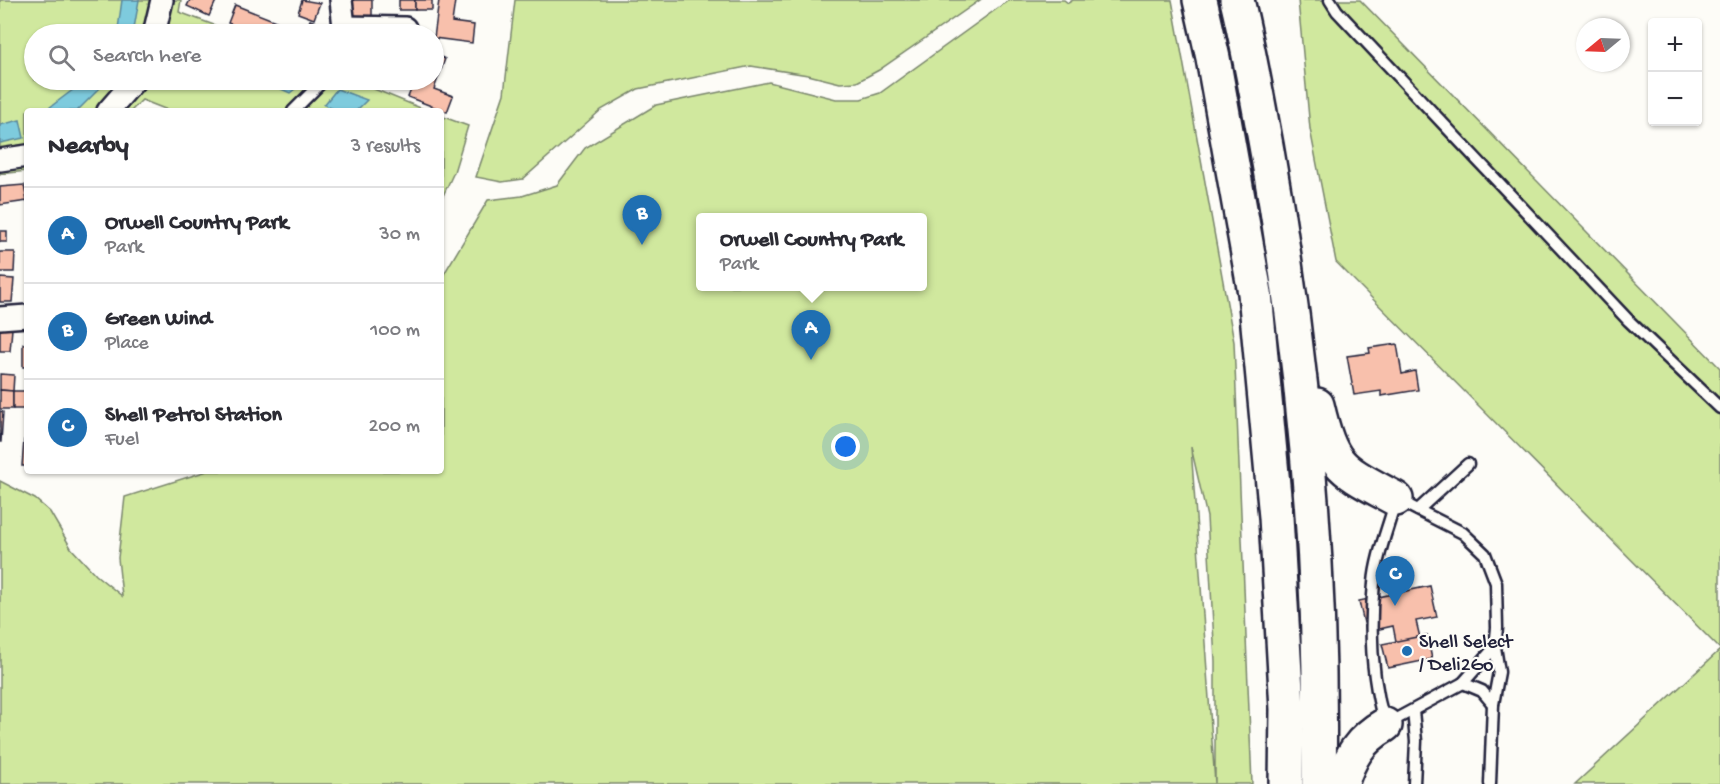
<!DOCTYPE html>
<html lang="en">
<head>
<meta charset="utf-8">
<style>
  body { margin:0; font-family:"Gochi Hand",sans-serif; background:#f2f2f3; color:#2b2b33 }
  .controls { position:absolute; right:18px; top:18px; display:grid; overflow:hidden; border-radius:6px; box-shadow:0 2px 4px #0004 }
  .controls button { width:54px; height:54px; display:grid; place-items:center; padding:0; border:0; border-bottom:2px solid #e1e1e2; background:#fff; color:#2b2b33; font:30px sans-serif }
  .compass { position:absolute; left:1576px; top:18px; width:54px; height:54px; border-radius:50%; background:#fff; box-shadow:0 2px 4px #0004; rotate:251deg }
  .you { position:absolute; left:846px; top:447px; width:21px; height:21px; margin:-15px; border:4px solid #fff; border-radius:50%; background:#1a73e8; box-shadow:0 0 0 9px #1a73e833 }
  .badge { display:grid; place-items:center; width:39px; height:39px; border-radius:50%; background:#1f6fb2; color:#fff; font-size:20px; font-weight:700 }
  .pin { position:absolute; translate:-50% -50px; filter:drop-shadow(0 2px 3px #0008) }
  .pin::after { content:''; position:absolute; top:32px; width:21px; height:18px; background:inherit; clip-path:polygon(0 0,100% 0,50% 100%) }
  .popup { position:absolute; left:696px; top:213px; width:231px; height:78px; box-sizing:border-box; display:grid; place-content:center; border-radius:6px; background:#fff; filter:drop-shadow(0 2px 4px #0005); font-size:20px; white-space:nowrap; color:#7c7c81 }
  .popup b { font-size:22px; color:#2b2b33 }
  .popup::after { content:''; position:absolute; left:50%; top:100%; margin-left:-12px; border:12px solid transparent; border-top-color:#fff }
  .list { margin:0; padding:0; list-style:none }
  h2 { display:flex; justify-content:space-between; align-items:center; height:78px; margin:0; padding:0 24px; font-size:26px }
  h2 small { font-size:20px; font-weight:400; color:#7c7c81 }
  .list li { display:grid; grid-template-columns:39px 1fr auto; gap:18px; align-items:center; box-sizing:border-box; height:96px; padding:0 24px; border-top:2px solid #e1e1e2 }
  .list b { display:block; font-size:22px; white-space:nowrap }
  .list p { margin:0; font-size:20px; white-space:nowrap; color:#7c7c81 }
  .list em { font-size:20px; font-style:normal; color:#7c7c81 }
  .icon { flex:none; width:33px; height:33px; fill:none; stroke:currentColor; stroke-width:2; stroke-linecap:round; stroke-linejoin:round }
  .map { position:relative; flex:none; width:1720px; height:784px; overflow:hidden }
  .search { position:absolute; background:#fff; box-shadow:0 2px 4px #0004; left:24px; top:24px; width:420px; height:66px; display:flex; align-items:center; gap:15px; box-sizing:border-box; padding:0 21px; border-radius:33px; color:#7c7c81; font-size:22px }
  .panel { position:absolute; background:#fff; box-shadow:0 2px 4px #0004; left:24px; top:108px; width:420px; height:366px; border-radius:6px }
  .map>svg:first-child { display:block }
  .green { fill:#d0e89e; stroke:#79856c; stroke-width:1.5; fill-rule:evenodd }
  .water { fill:#7ecbdd; stroke:#59879c; stroke-width:1.5 }
  .building { fill:#f8c0ac; stroke:#22223b; stroke-width:1.5 }
  .lines { fill:none; stroke-linecap:round; stroke-linejoin:round }
  .service-casing { stroke:#22223b; stroke-width:15 }
  .minor-casing { stroke:#22223b; stroke-width:26 }
  .trunk-casing { stroke:#22223b; stroke-width:38 }
  .service { stroke:#fdfcf7; stroke-width:10 }
  .minor { stroke:#fdfcf7; stroke-width:21 }
  .trunk { stroke:#fdfcf7; stroke-width:33 }
  .poi-dot { fill:#1f6fb2; stroke:#fdfcf7; stroke-width:2 }
  .labels { text-anchor:middle; stroke-width:4.5; stroke-linejoin:round; paint-order:stroke }
  .poi-label { font-size:20px; fill:#22223b; stroke:#fdfcf7; text-anchor:start }
</style>
</head>
<body>
<div class="map">
<svg width="1720" height="784" viewBox="0 0 1720 784">
  <rect width="100%" height="100%" fill="#fdfcf7"/>
  <filter id="ink" filterUnits="userSpaceOnUse"><feTurbulence type="fractalNoise" baseFrequency=".0167" numOctaves="2"/><feDisplacementMap in="SourceGraphic" scale="12" xChannelSelector="R" yChannelSelector="G"/><feConvolveMatrix kernelMatrix="1 2 1 2 8 2 1 2 1" color-interpolation-filters="sRGB"/></filter>
  <g filter="url(#ink)">
    <g class="green">
      <path d="M0,0H181L179,12L238,34H34V80H352L428,111H170L142,100L131,111H27V171L0,174Z"/>
      <path d="M515,0H980L879,70L857,82L840,83L808,75L751,66L638,89L601,110L523,179L502,182L476,177L504,94Z"/>
      <path d="M1009,0H1064L1068,3L1073,0H1172L1234,342L1252,784H0V481L35,499L50,512L71,548L96,575L122,596L118,558L125,497L207,471H441V279L488,200L522,196L557,185L585,148L656,105L769,82L836,99H861L880,93ZM700,218H922V286H700ZM1191,447L1207,517L1215,661V783Z"/>
      <path d="M1298,0H1360L1720,368V649L1336,262L1310,129Z"/>
      <path d="M441,116L468,126L454,172L441,200Z"/>
      <path d="M1720,650V784H1575Z"/>
    </g>
    <g class="water">
      <path d="M122,0H139L133,34L118,29Z"/>
      <path d="M86,80H108L77,111H45Z"/>
      <path d="M261,80H306L290,93Z"/>
      <path d="M337,89L367,100L356,111H338L324,105Z"/>
      <path d="M20,120L24,138L0,143V125Z"/>
    </g>
    <g class="building">
      <path d="M190,0H214L216,1L209,16L187,6Z"/>
      <path d="M302,0L320,3L314,19L298,13Z"/>
      <rect x="353" y="0" width="19" height="19"/>
      <rect x="399" y="0" width="16" height="10"/>
      <rect x="415" y="0" width="17" height="10"/>
      <path d="M439,0L455,1L452,22L474,25L472,43L434,38Z"/>
      <path d="M235,5L278,22L273,34H257L228,23Z"/>
      <path d="M310,20L331,29L329,34H304Z"/>
      <path d="M434,54L445,59L434,89L453,96L447,112L408,97L415,80H434Z"/>
      <path d="M366,80H386L383,86Z"/>
      <path d="M24,185L27,201L0,205V187Z"/>
      <rect x="0" y="231" width="7" height="11"/>
      <path d="M0,252H15L14,272H0Z"/>
      <path d="M0,278L14,279L12,302H0Z"/>
      <path d="M0,328L12,329L10,351H0Z"/>
      <path d="M27,343V367H23V344Z"/>
      <path d="M1397,344L1402,374L1415,371L1418,390L1381,396V391L1354,395L1347,356L1370,353L1369,348Z"/>
      <path d="M0,374L14,375L13,391L0,390Z"/>
      <path d="M0,390L13,391V409H0Z"/>
      <rect x="13" y="391" width="14" height="18"/>
      <path d="M0,411L3,412L1,442H0Z"/>
      <path d="M24,440H27V466H22Z"/>
      <path d="M1430,586L1437,617L1416,621L1422,646L1398,651L1393,626L1366,632L1359,601Z"/>
      <path d="M1427,635L1432,659L1388,668L1382,644Z"/>
    </g>
    <g class="lines">
      <g class="service-casing">
        <g id="service">
          <path d="M1330,0L1337,11L1629,321L1720,408"/>
          <path d="M293,111L324,80"/>
          <path d="M1396,499L1463,533L1485,554L1496,583L1497,628L1495,647L1463,683L1385,725C1372,680 1369,630 1374,583C1376,556 1389,526 1396,499Z"/>
          <path d="M1418,510L1468,464"/>
          <path d="M1463,683L1482,691L1493,704"/>
          <path d="M1413,711L1416,741L1414,784"/>
          <path d="M1490,784L1493,704L1499,672L1495,647"/>
        </g>
      </g>
      <g class="minor-casing">
        <g id="minor">
          <path d="M344,27L405,28"/>
          <path d="M154,34L162,0"/>
          <path d="M341,34L344,27L341,0"/>
          <path d="M108,111L135,80"/>
          <path d="M0,160L27,156"/>
          <path d="M0,318L27,316"/>
        </g>
      </g>
      <g class="trunk-casing">
        <g id="trunk">
          <path d="M1200,0L1213,58L1255,293L1276,517L1287,709L1286,784"/>
          <path d="M1237,0C1249,50 1258,101 1267,151C1304,360 1323,572 1319,784"/>
          <path d="M1317,405C1332,469 1341,469 1396,499"/>
          <path d="M1341,784C1350,757 1359,740 1385,725"/>
        </g>
      </g>
      <use href="#service" class="service"/>
      <use href="#minor" class="minor"/>
      <use href="#trunk" class="trunk"/>
    </g>
  </g>
  <circle class="poi-dot" cx="1407" cy="651" r="6"/>
  <g class="labels">
    <g class="poi-label">
      <text x="1419" y="647">Shell Select<tspan x="1419" dy="23">/ Deli2Go</tspan></text>
    </g>
  </g>
</svg>
<div class="controls">
<button>+</button>
<button>−</button>
</div>
<svg class="compass" viewBox="-18 -18 36 36"><path d="M0-13l5 13h-10z" fill="#e53935"/><path d="M0 13l5-13h-10z" fill="#7c7c81"/></svg>
<div class="you"></div>
<div class="pin badge" style="left:811px;top:360px">A</div>
<div class="popup"><b>Orwell Country Park</b>Park</div>
<div class="pin badge" style="left:642px;top:245px">B</div>
<div class="pin badge" style="left:1395px;top:606px">C</div>
<div class="search"><svg class="icon" aria-label="search" viewBox="0 0 24 24"><circle cx="10" cy="10" r="6"/><path d="M15 15l6 6"/></svg>Search here</div>
<section class="panel">
<h2>Nearby<small>3 results</small></h2>
<ul class="list">
<li><span class="badge">A</span><div><b>Orwell Country Park</b><p>Park</p></div><em>30 m</em></li>
<li><span class="badge">B</span><div><b>Green Wind</b><p>Place</p></div><em>100 m</em></li>
<li><span class="badge">C</span><div><b>Shell Petrol Station</b><p>Fuel</p></div><em>200 m</em></li>
</ul>
</section>
</div>
</body>
</html>
